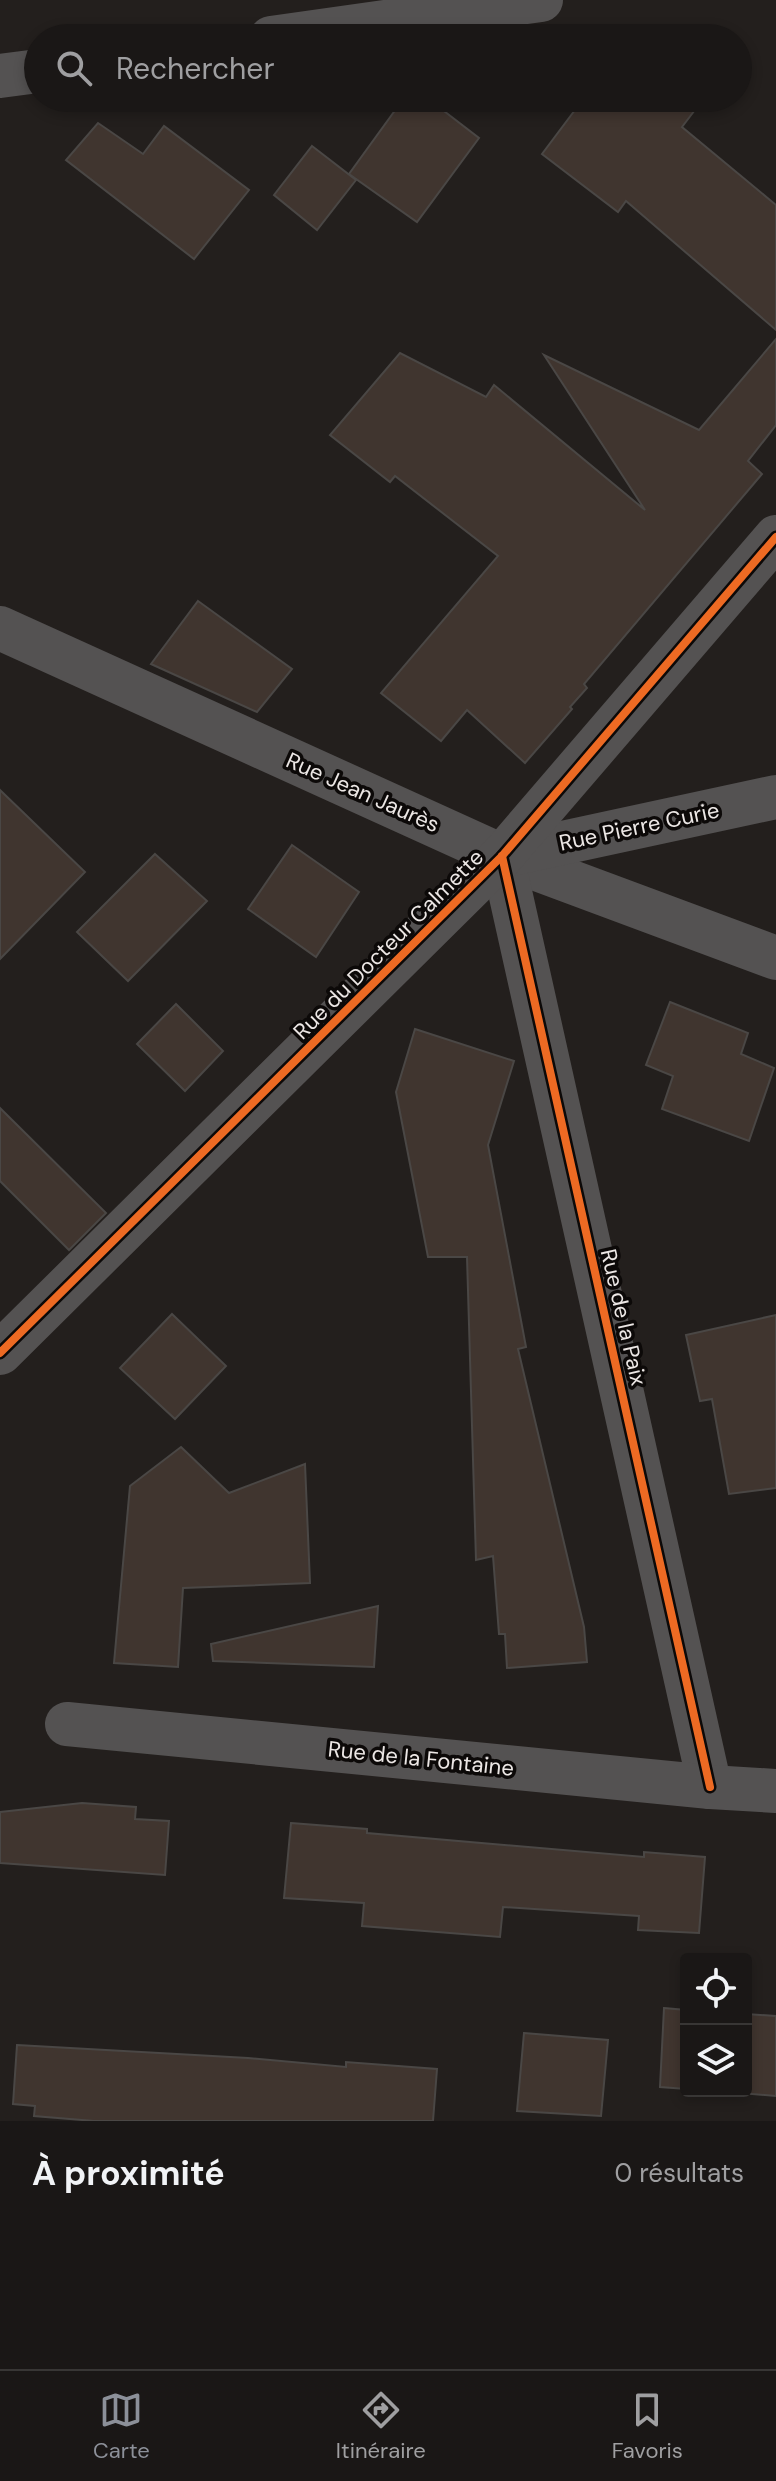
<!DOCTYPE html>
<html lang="fr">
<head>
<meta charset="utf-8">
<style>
  body { margin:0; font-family:"DM Sans",sans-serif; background:#23201f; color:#f1f3f6 }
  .controls { position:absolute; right:24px; bottom:24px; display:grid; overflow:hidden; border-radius:8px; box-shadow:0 4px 12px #0003 }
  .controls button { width:72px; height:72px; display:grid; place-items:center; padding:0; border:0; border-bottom:2px solid #383635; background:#1a1716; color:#f1f3f6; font:40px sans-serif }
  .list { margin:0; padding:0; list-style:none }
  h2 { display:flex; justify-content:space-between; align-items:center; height:104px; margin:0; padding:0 32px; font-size:34px }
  h2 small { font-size:26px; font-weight:400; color:#9f9fa1 }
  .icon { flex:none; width:44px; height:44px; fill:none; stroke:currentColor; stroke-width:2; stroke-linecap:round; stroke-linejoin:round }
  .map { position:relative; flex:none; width:776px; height:2121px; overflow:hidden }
  .search { position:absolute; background:#1a1716; box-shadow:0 4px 12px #0003; left:24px; right:24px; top:24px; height:88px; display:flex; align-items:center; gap:20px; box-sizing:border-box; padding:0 28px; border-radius:44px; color:#9f9fa1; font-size:30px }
  .sheet { height:248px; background:#1a1716 }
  nav { display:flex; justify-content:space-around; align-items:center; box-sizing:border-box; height:112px; border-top:2px solid #383635; background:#1a1716; font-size:22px; color:#9f9fa1 }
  nav a { display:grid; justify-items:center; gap:4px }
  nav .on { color:#8c9099 }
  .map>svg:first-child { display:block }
  .building { fill:#40352f; stroke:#4a4745; stroke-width:2 }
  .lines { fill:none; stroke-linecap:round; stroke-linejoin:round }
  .minor { stroke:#545252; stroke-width:44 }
  .cycleway-casing { stroke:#0c0908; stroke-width:13 }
  .cycleway { stroke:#ed6a23; stroke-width:8 }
  .labels { text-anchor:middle; stroke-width:7; stroke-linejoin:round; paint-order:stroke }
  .street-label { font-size:22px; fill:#ece7e5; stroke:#0c0908 }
</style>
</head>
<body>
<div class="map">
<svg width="776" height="2121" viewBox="0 0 776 2121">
  <rect width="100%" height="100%" fill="#231f1d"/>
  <g class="building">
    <path d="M404,98H427L479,138L417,222L349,174Z"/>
    <path d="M584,98H704L682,127L776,205V330L626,201L618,212L542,154Z"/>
    <path d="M98,123L143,154L164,126L249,190L194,259L66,160Z"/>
    <path d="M312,146L356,180L317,230L274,195Z"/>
    <path d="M776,339V425L748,461L762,474L584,684L587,688L570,707L572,709L525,763L467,710L441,741L381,693L498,556L395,476L390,482L330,435L400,353L486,397L494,385L645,510L544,355L699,430Z"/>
    <path d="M198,601L292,669L257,712L151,664Z"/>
    <path d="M0,790L85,872L0,959Z"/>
    <path d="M292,845L359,892L316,957L248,909Z"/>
    <path d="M155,854L207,901L128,981L77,932Z"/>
    <path d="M670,1002L748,1033L741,1054L774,1068L749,1141L662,1109L673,1076L646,1065Z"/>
    <path d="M176,1004L223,1051L185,1091L137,1044Z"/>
    <path d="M415,1029L514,1061L488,1145L526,1347L518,1349L584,1627L587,1662L507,1668L505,1634H499L493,1556L476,1560L467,1257H428L396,1092Z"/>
    <path d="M0,1108L106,1213L69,1250L0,1181Z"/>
    <path d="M172,1314L226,1366L175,1419L120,1368Z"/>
    <path d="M776,1315V1488L729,1494L712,1399L700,1401L686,1335Z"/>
    <path d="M181,1447L229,1493L305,1464L310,1583L183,1588L178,1667L114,1663L130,1486Z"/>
    <path d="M378,1606L374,1667L213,1661L211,1644Z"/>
    <path d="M82,1803L136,1807L135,1819L169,1821L165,1875L0,1863V1812Z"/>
    <path d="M291,1823L367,1829V1833L644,1857V1852L705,1857L699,1933L638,1930L639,1916L503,1907L500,1937L362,1926L364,1903L284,1898Z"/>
    <path d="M664,2008L686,2010V2089L660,2087Z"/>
    <path d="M746,2014L776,2016V2096L716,2091H746Z"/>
    <path d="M524,2033L608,2040L601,2116L517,2111Z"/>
    <path d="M17,2045L248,2058L346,2067V2062L437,2069L433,2121H94L34,2116L35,2106L13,2104Z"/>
  </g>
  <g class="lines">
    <g class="minor">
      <path d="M271,38L541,0"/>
      <path d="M0,76L38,71"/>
      <path d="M0,628L502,856L776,958"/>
      <path d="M502,856L710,1787"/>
      <path d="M502,856L776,797"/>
      <path d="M0,1353L502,856L776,537"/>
      <path d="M67,1724L710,1787L776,1791"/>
    </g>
    <g class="cycleway-casing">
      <g id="cycleway">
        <path d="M502,856L710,1787"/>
        <path d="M0,1353L502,856L776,537"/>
      </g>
    </g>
    <use href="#cycleway" class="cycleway"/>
  </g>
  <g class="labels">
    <g class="street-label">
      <text transform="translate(363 792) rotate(24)" y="8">Rue Jean Jaurès</text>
      <text transform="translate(639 826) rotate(-12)" y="8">Rue Pierre Curie</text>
      <text transform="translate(388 944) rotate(-45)" y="8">Rue du Docteur Calmette</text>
      <text transform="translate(624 1317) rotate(77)" y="8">Rue de la Paix</text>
      <text transform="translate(421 1758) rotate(6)" y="8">Rue de la Fontaine</text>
    </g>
  </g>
</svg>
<div class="controls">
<button><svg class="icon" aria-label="locate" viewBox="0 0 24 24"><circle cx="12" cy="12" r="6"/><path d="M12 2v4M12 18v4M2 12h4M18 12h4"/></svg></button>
<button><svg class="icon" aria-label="layers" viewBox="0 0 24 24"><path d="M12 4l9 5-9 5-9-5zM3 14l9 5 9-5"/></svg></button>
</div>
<div class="search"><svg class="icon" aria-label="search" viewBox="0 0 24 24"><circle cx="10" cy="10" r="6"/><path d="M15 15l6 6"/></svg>Rechercher</div>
</div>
<section class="sheet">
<h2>À proximité<small>0 résultats</small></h2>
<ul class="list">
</ul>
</section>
<nav>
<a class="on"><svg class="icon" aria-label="map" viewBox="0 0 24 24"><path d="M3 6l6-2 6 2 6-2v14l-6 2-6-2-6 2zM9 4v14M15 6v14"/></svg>Carte</a>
<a><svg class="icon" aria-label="directions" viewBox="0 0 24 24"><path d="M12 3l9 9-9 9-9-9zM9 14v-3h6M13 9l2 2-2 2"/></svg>Itinéraire</a>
<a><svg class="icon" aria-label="saved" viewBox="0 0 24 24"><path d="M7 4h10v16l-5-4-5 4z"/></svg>Favoris</a>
</nav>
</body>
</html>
